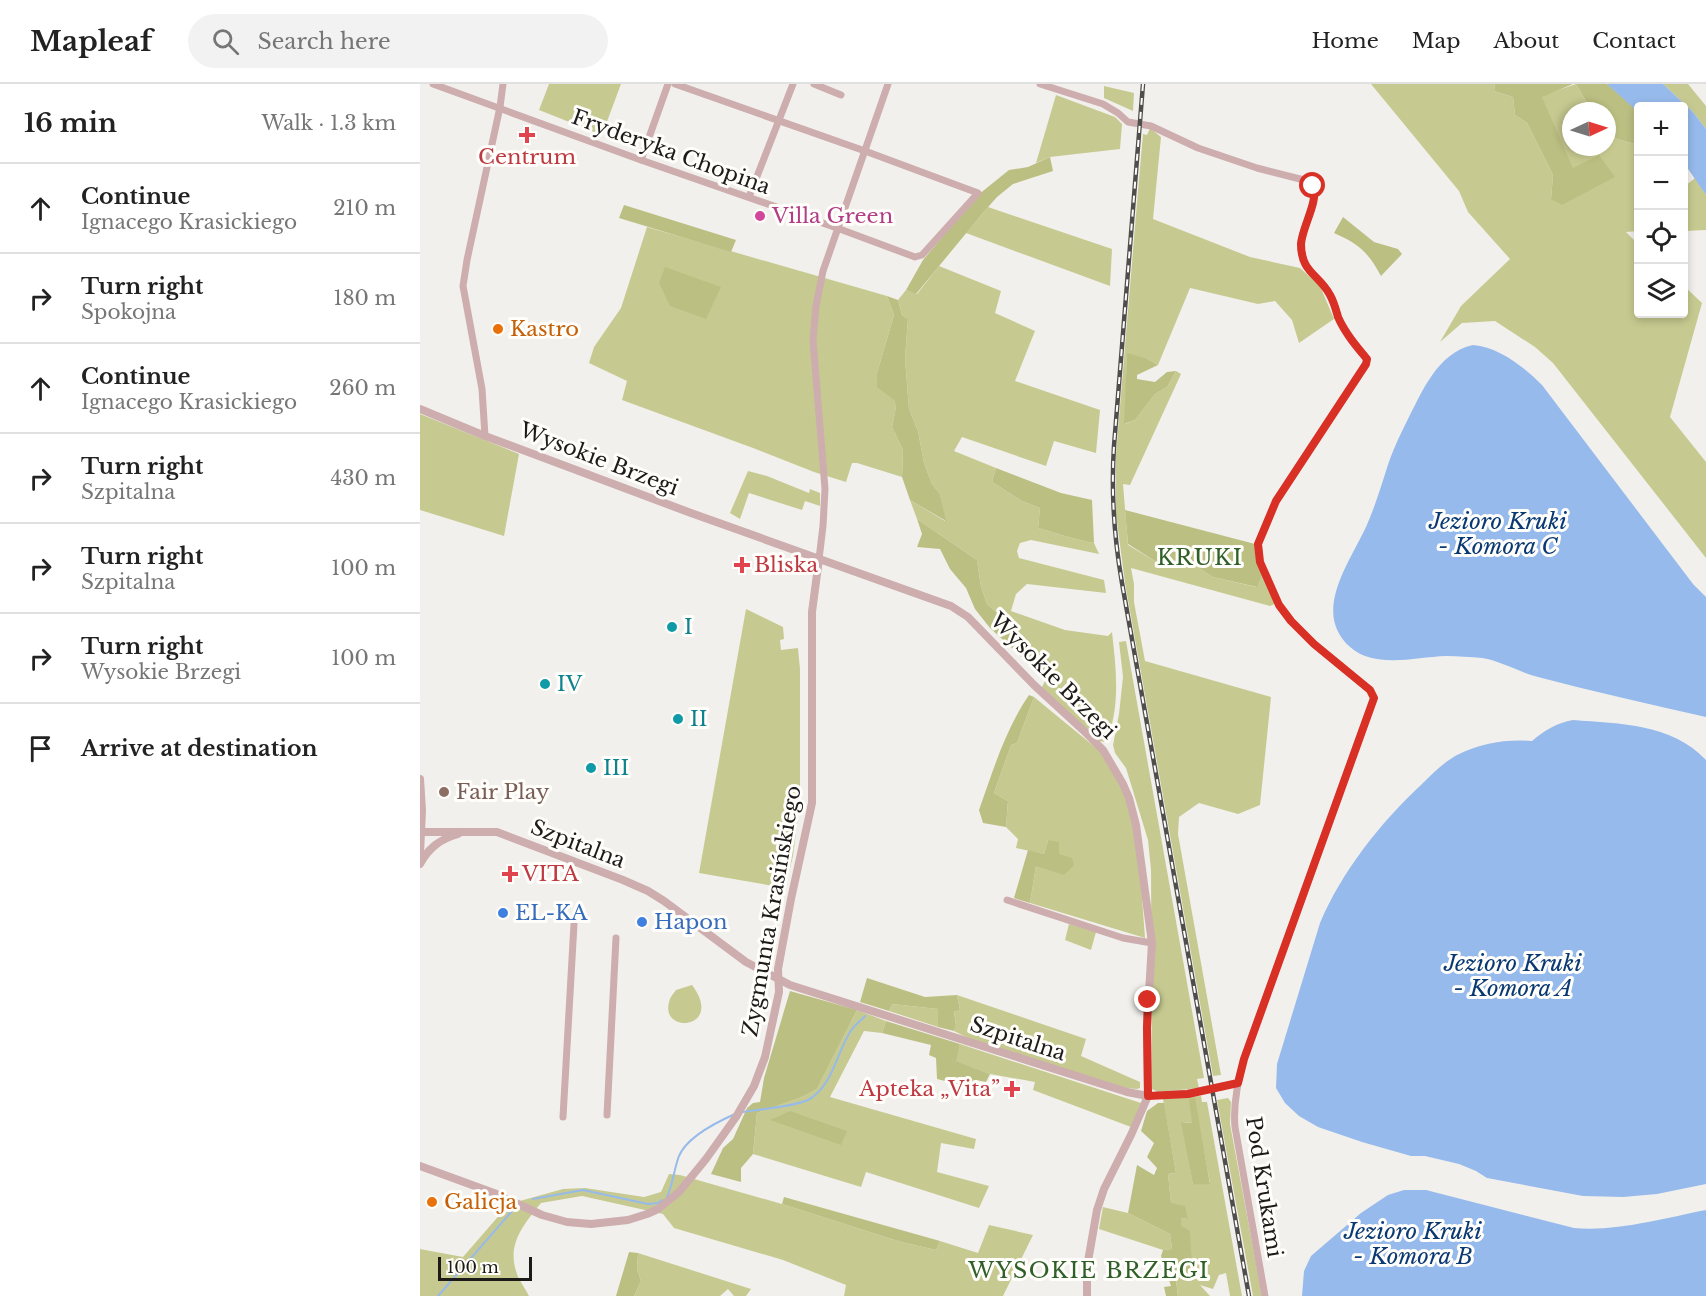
<!DOCTYPE html>
<html lang="en">
<head>
<meta charset="utf-8">
<style>
  body { margin:0; font-family:"Libre Baskerville",serif; background:#f2f2f2; color:#222 }
  .controls { position:absolute; right:18px; top:18px; display:grid; overflow:hidden; border-radius:6px; box-shadow:0 3px 9px #0003 }
  .controls button { width:54px; height:54px; display:grid; place-items:center; padding:0; border:0; border-bottom:2px solid #e0e0e0; background:#fff; color:#222; font:30px sans-serif }
  .compass { position:absolute; left:1142px; top:18px; width:54px; height:54px; border-radius:50%; background:#fff; box-shadow:0 3px 9px #0003; rotate:86deg }
  .scale { position:absolute; left:18px; bottom:15px; width:94px; box-sizing:border-box; padding-left:6px; border:3px solid #1c1b1a; border-top:0; font-size:16px; line-height:21px; white-space:nowrap; color:#1c1b1a; -webkit-text-stroke:4px #fffefb; paint-order:stroke }
  .stop { position:absolute; width:18px; height:18px; margin:-14px; border:4px solid #d93025; border-radius:50%; background:#fff }
  .stop.end { background:#d93025; border-color:#fff; box-shadow:0 2px 6px #0008 }
  .list { margin:0; padding:0; list-style:none }
  h2 { display:flex; justify-content:space-between; align-items:center; height:78px; margin:0; padding:0 24px; font-size:26px }
  h2 small { font-size:20px; font-weight:400; color:#767676 }
  .list li { display:grid; grid-template-columns:39px 1fr auto; gap:18px; align-items:center; box-sizing:border-box; height:90px; padding:0 24px; border-top:2px solid #e0e0e0 }
  .list b { display:block; font-size:22px; white-space:nowrap }
  .list p { margin:0; font-size:20px; white-space:nowrap; color:#767676 }
  .list em { font-size:20px; font-style:normal; color:#767676 }
  .icon { flex:none; width:33px; height:33px; fill:none; stroke:currentColor; stroke-width:2; stroke-linecap:round; stroke-linejoin:round }
  .map { position:relative; flex:none; width:1286px; height:1212px; overflow:hidden }
  header { display:flex; align-items:center; gap:36px; box-sizing:border-box; height:84px; padding:0 30px; background:#fff; border-bottom:2px solid #e0e0e0 }
  header strong { font-size:28px }
  nav { display:flex; gap:33px; margin-inline-start:auto; font-size:21px }
  .search { width:420px; height:54px; background:#f2f2f2; display:flex; align-items:center; gap:15px; box-sizing:border-box; padding:0 21px; border-radius:33px; color:#767676; font-size:22px }
  main { display:flex }
  aside { flex:1; background:#fff }
  .map>svg:first-child { display:block }
  .green { fill:#c7ca90; fill-rule:evenodd }
  .forest { fill:#bcbf82 }
  .water { fill:#96baeb }
  .lines { fill:none; stroke-linecap:round; stroke-linejoin:round }
  .stream { stroke:#96baeb; stroke-width:2 }
  .minor { stroke:#cdadad; stroke-width:7 }
  .tertiary { stroke:#cdadad; stroke-width:8 }
  .rail-casing { stroke:#4f4e4d; stroke-width:4.5 }
  .rail { stroke:#fffefb; stroke-width:2; stroke-dasharray:7; stroke-linecap:butt }
  .route { stroke:#d93025; stroke-width:8 }
  .health-dot { fill:#e0444e; stroke:#fffefb; stroke-width:2 }
  .hotel-dot { fill:#d1479c; stroke:#fffefb; stroke-width:2 }
  .food-dot { fill:#e8710a; stroke:#fffefb; stroke-width:2 }
  .culture-dot { fill:#0f9aa8; stroke:#fffefb; stroke-width:2 }
  .education-dot { fill:#8d6e63; stroke:#fffefb; stroke-width:2 }
  .shop-dot { fill:#3f7fe0; stroke:#fffefb; stroke-width:2 }
  .labels { text-anchor:middle; stroke-width:6; stroke-linejoin:round; paint-order:stroke }
  .street-label { font-size:21px; fill:#1c1b1a; stroke:#fffefb }
  .health-label { font-size:21px; fill:#be3a42; stroke:#fffefb; text-anchor:start }
  .hotel-label { font-size:21px; fill:#b23c85; stroke:#fffefb; text-anchor:start }
  .food-label { font-size:21px; fill:#c56008; stroke:#fffefb; text-anchor:start }
  .culture-label { font-size:21px; fill:#0d838f; stroke:#fffefb; text-anchor:start }
  .education-label { font-size:21px; fill:#785e54; stroke:#fffefb; text-anchor:start }
  .shop-label { font-size:21px; fill:#366cbe; stroke:#fffefb; text-anchor:start }
  .water-label { font-size:22px; font-style:italic; fill:#093973; stroke:#fffefb }
  .neighbourhood-label { font-size:22px; letter-spacing:1.5px; fill:#306029; stroke:#fffefb }
</style>
</head>
<body>
<header>
<strong>Mapleaf</strong>
<div class="search"><svg class="icon" aria-label="search" viewBox="0 0 24 24"><circle cx="10" cy="10" r="6"/><path d="M15 15l6 6"/></svg>Search here</div>
<nav><a>Home</a><a>Map</a><a>About</a><a>Contact</a></nav>
</header>
<main>
<aside>
<h2>16 min<small>Walk · 1.3 km</small></h2>
<ul class="list">
<li><svg class="icon" aria-label="ahead" viewBox="0 0 24 24"><path d="M12 20V5M6 11l6-6 6 6"/></svg><div><b>Continue</b><p>Ignacego Krasickiego</p></div><em>210 m</em></li>
<li><svg class="icon" aria-label="right" viewBox="0 0 24 24"><path d="M7 20v-9h11M14 6l5 5-5 5"/></svg><div><b>Turn right</b><p>Spokojna</p></div><em>180 m</em></li>
<li><svg class="icon" aria-label="ahead" viewBox="0 0 24 24"><path d="M12 20V5M6 11l6-6 6 6"/></svg><div><b>Continue</b><p>Ignacego Krasickiego</p></div><em>260 m</em></li>
<li><svg class="icon" aria-label="right" viewBox="0 0 24 24"><path d="M7 20v-9h11M14 6l5 5-5 5"/></svg><div><b>Turn right</b><p>Szpitalna</p></div><em>430 m</em></li>
<li><svg class="icon" aria-label="right" viewBox="0 0 24 24"><path d="M7 20v-9h11M14 6l5 5-5 5"/></svg><div><b>Turn right</b><p>Szpitalna</p></div><em>100 m</em></li>
<li><svg class="icon" aria-label="right" viewBox="0 0 24 24"><path d="M7 20v-9h11M14 6l5 5-5 5"/></svg><div><b>Turn right</b><p>Wysokie Brzegi</p></div><em>100 m</em></li>
<li><svg class="icon" aria-label="arrive" viewBox="0 0 24 24"><path d="M6 21V4h12l-3 4 3 4H6"/></svg><div><b>Arrive at destination</b></div></li>
</ul>
</aside>
<div class="map">
<svg width="1286" height="1212" viewBox="0 0 1286 1212">
  <rect width="100%" height="100%" fill="#f2f0ed"/>
  <g class="green">
    <path d="M129,0H201L182,51L119,26Z"/>
    <path d="M951,0H1075L1074,7L1093,13L1095,31L1107,39L1133,91L1131,115L1153,85L1121,12L1156,0L1172,27H1151V63H1187V52L1218,61V147L1206,148L1218,160V230H1264V202L1282,219L1250,333L1286,378V474L1133,279L1115,263L1075,237L1042,239L1020,258L1041,222L1090,175L1048,128L1039,107Z"/>
    <path d="M1243,0H1268L1286,22V45L1273,28Z"/>
    <path d="M684,2L714,9L713,27L684,14Z"/>
    <path d="M636,11L695,33L702,40L700,65L630,73L616,79Z"/>
    <path d="M730,44L741,53L733,135L830,173L880,184L900,202L914,235L879,259L872,236L855,217L838,220L770,204L738,281L726,274L707,270L705,340L715,336L735,310L747,303L756,287L761,290L710,401L703,400L708,461L735,477L766,476L793,493L836,503L842,491L855,520L850,522L711,484L714,500V518L725,577L851,613L840,721L818,730L779,719L759,733L758,750L801,991L793,992L705,499L696,430V370L719,95L723,50L727,51Z"/>
    <path d="M1275,94L1286,111V146L1264,147V103Z"/>
    <path d="M568,123L692,165L690,202L546,149Z"/>
    <path d="M227,143L467,212L474,231L457,289L474,316L476,323L472,343L483,366L482,393L437,379H432L426,398L394,388L333,364L202,316L207,297L169,279L174,263L201,224Z"/>
    <path d="M519,182L581,207L575,229L615,247L595,297L680,326L676,369L634,357L626,382L542,353L534,367L576,384L572,398L602,417L620,424L618,444C637,449 655,456 674,459L679,470L611,456L600,459L597,467L599,474L684,496L686,509L607,500L596,510L591,527L645,546L688,552L692,548C696,584 701,623 686,658L679,657L621,605L633,581L622,577L592,542L567,520L561,503L557,476L497,435L490,416L525,437L520,410L512,400L504,379L498,347L489,325L485,274L488,235L482,231L478,216L486,206L497,210Z"/>
    <path d="M0,330L99,370L84,452L0,426Z"/>
    <path d="M328,387L347,392L389,409L390,405L400,409V422L385,417L382,426L329,409L320,435L310,429Z"/>
    <path d="M326,525L363,543L364,555L360,556L361,566L378,564L380,585V717L373,772L365,804L279,789Z"/>
    <path d="M706,557L784,994L777,995L779,1004L738,1008L732,1005L731,786L728,756L706,684L695,669L693,661L699,630L703,593L699,558Z"/>
    <path d="M614,613L692,677L716,733L725,854L610,819L616,782L639,770L628,756L624,770L596,764L598,755L586,743L588,717L574,709L591,661L597,659Z"/>
    <path d="M649,840L676,848L671,866L645,856Z"/>
    <path d="M272,901C305,945 240,951 249,918C250,913 254,909 256,906Z"/>
    <path d="M537,911L666,955L661,972L720,998V1004L717,1005L705,1004L550,955L534,947L536,940L534,928L540,926Z"/>
    <path d="M472,920L518,925V943L469,927Z"/>
    <path d="M437,926L466,937L462,949L444,947L410,1013L556,1055L554,1065L521,1059L517,1088L569,1102L559,1124L446,1088L441,1103L333,1070L337,1029L382,1013L397,1005Z"/>
    <path d="M540,960L721,1019L711,1043L613,1006L615,998L570,990L535,977Z"/>
    <path d="M781,1012L782,1018H787L822,1212H810L806,1189L799,1191L793,1205L780,1201L790,1212H758L756,1196L761,1193L773,1197L761,1142V1134L768,1135L751,1120L748,1090L756,1089L743,1015ZM774,1014L790,1099L773,1101L762,1038L773,1039Z"/>
    <path d="M808,1014L811,1018L810,1040L842,1212H833L797,1016Z"/>
    <path d="M249,1090L260,1091L362,1120L481,1158L516,1166L520,1157L558,1169L569,1141L613,1151L583,1212H424L426,1201L363,1176L254,1144L243,1130L162,1112L121,1119C105,1139 87,1159 96,1187C98,1195 105,1204 109,1212H0V1165L43,1173L89,1120L143,1105L165,1104L224,1113L241,1108Z"/>
    <path d="M683,1123L708,1129L750,1150L752,1165L743,1166L679,1145Z"/>
    <path d="M218,1169L331,1205L326,1212H314L308,1205L300,1212H214L221,1197L217,1185Z"/>
  </g>
  <g class="forest">
    <path d="M1075,0H1153L1122,13L1153,84L1179,71L1195,93L1142,121L1131,115L1133,91L1107,39L1095,31L1093,13L1074,7Z"/>
    <path d="M1156,0H1187L1216,25L1218,28V61L1187,52V27H1172Z"/>
    <path d="M630,73L633,87L593,100L577,113L562,130L496,210L486,206L503,176L558,111L589,86L608,83Z"/>
    <path d="M204,121L316,156L311,168L199,134Z"/>
    <path d="M923,133L954,158L978,165L982,170L961,192C948,168 939,160 914,149Z"/>
    <path d="M245,183L301,203L286,235L250,222L239,199Z"/>
    <path d="M467,212L478,216L482,231L488,235L485,274L489,325L498,347L504,379L512,400L520,410L526,437L490,416L482,393L483,366L472,343L476,323L474,316L457,303V289L474,231Z"/>
    <path d="M707,269L726,274L738,281L717,291V295L735,298L747,288L756,287L747,303L735,310L715,336L704,340Z"/>
    <path d="M576,384L641,409L672,416L674,459C655,456 637,449 618,444L620,424L602,417L572,398Z"/>
    <path d="M705,426L835,460L842,491L837,503L793,493L766,476L735,477L708,460Z"/>
    <path d="M497,435L557,476L561,503L567,520L592,542L622,577L628,575L633,581L626,595L570,544L555,525L546,504L530,485L520,465L497,463L502,450Z"/>
    <path d="M609,611L614,613L597,659L591,661L574,709L588,717L586,743L563,739L559,726C573,687 585,646 609,611Z"/>
    <path d="M628,756L639,758V770L652,774L654,781L644,791L616,782L610,819L594,814L608,766L624,770Z"/>
    <path d="M447,894L505,913L537,911L540,926L534,928L536,941L534,947L518,943V925L472,920L469,927L440,918Z"/>
    <path d="M370,907L437,926L397,1005L382,1013L337,1029L333,1070L321,1084V1098L291,1090L303,1064L313,1055L327,1024L333,1019L340,1018L344,994Z"/>
    <path d="M466,937L540,960L536,977L570,990L566,998L556,996L553,1004L517,995L516,974L509,971L511,961L462,949Z"/>
    <path d="M775,1014L790,1100L773,1101L761,1038L772,1039L769,1015Z"/>
    <path d="M738,1019H744L756,1089L748,1090L751,1119L765,1122L768,1135L761,1134V1142L770,1147L773,1197L761,1193L756,1196L758,1212H746L744,1203L751,1202L741,1172L743,1166L752,1165L750,1150L708,1129L717,1081L734,1091L737,1084L727,1073L734,1059L721,1047L727,1027Z"/>
    <path d="M370,1027L427,1047L421,1061L350,1036Z"/>
    <path d="M364,1113L520,1157L516,1166L481,1158L362,1120Z"/>
    <path d="M209,1168L218,1169L217,1185L221,1197L214,1212H196Z"/>
  </g>
  <g class="water">
    <path d="M1187,0H1243L1273,28L1286,45V111L1264,79V22H1218V28Z"/>
    <path d="M1053,261C1079,263 1104,283 1122,301L1273,500L1286,513V633C1230,620 1174,608 1118,593C1099,588 1081,577 1062,574C1051,573 1038,572 1026,572C1000,573 970,581 945,572C931,567 919,554 915,540C906,509 933,471 946,443C954,425 960,406 966,387C971,370 979,353 987,337C1002,308 1017,269 1053,261Z"/>
    <path d="M1153,636C1201,640 1251,639 1286,676V1100L1237,1110L1203,1113L1163,1112L1067,1094L1056,1087L1039,1080L1005,1072H991L942,1058L898,1043L879,1032L865,1019L856,1004L857,980L900,839C922,787 961,738 1002,700C1012,690 1024,678 1037,671C1061,659 1086,655 1112,657C1125,646 1137,639 1153,636Z"/>
    <path d="M984,1106H1006L1154,1144C1195,1148 1245,1134 1286,1126V1212H882L884,1187L891,1172L941,1129L968,1111Z"/>
  </g>
  <g class="lines">
    <g class="stream">
      <path d="M323,1028C341,1025 372,1023 388,1016C413,1003 417,966 432,945C436,940 441,936 445,932"/>
      <path d="M247,1113C253,1100 254,1085 259,1072C267,1053 297,1038 315,1030"/>
      <path d="M113,1115L163,1106L228,1120L238,1119L242,1116"/>
      <path d="M18,1212L92,1127"/>
    </g>
    <g class="minor">
      <path d="M13,0L221,76L417,144L495,173L502,171L558,109L445,67L255,0"/>
      <path d="M394,0L421,11"/>
      <path d="M620,0L683,20L698,29L708,38L731,42L778,64L837,84L884,96L893,102C899,117 882,143 881,160C881,189 899,190 910,211C915,219 916,229 920,237C928,251 937,263 947,275L946,281L856,417L838,460L840,478L859,521L871,537L894,560L950,606L954,614L824,975C818,996 813,1021 815,1043L845,1212"/>
      <path d="M221,76L248,0"/>
      <path d="M329,113L373,0"/>
      <path d="M65,352L62,305L43,202L47,176L80,23L83,0"/>
      <path d="M399,475L403,442L405,405L393,256L396,222L403,187L468,0"/>
      <path d="M587,816L703,854L732,859"/>
      <path d="M728,1012L768,1009L818,999"/>
      <path d="M187,1031L196,854"/>
      <path d="M143,1033L154,840"/>
    </g>
    <g class="tertiary">
      <path d="M0,325L65,352L271,429L531,522L548,533L614,601L663,646L683,666L703,700L709,714L716,741L732,859L727,943L728,1012L711,1051L684,1105L677,1126L667,1183V1212"/>
      <path d="M0,695L2,726L0,770"/>
      <path d="M0,748H77L203,796L228,807L244,817L326,878L370,901L707,1008L728,1012"/>
      <path d="M0,780C9,763 21,755 38,750"/>
      <path d="M0,1082L74,1109L122,1131L147,1138L171,1140L208,1136L227,1130L238,1125L259,1108L286,1075L316,1033L334,1002L345,973L359,908L358,885L371,815L392,719V528L399,475"/>
    </g>
    <g class="rail-casing">
      <path id="rail" d="M723,0L694,362C691,408 694,453 702,499L829,1212"/>
    </g>
    <use href="#rail" class="rail"/>
  </g>
  <g class="lines">
    <path class="route" d="M728,916L727,944L728,1012L768,1010L818,999L824,975L954,614L950,606L894,560L871,537L859,521L840,478L838,460L856,417L946,280L947,275C936,262 925,249 918,233C916,226 914,218 910,211C899,190 881,189 881,160C882,143 899,117 893,102"/>
  </g>
  <g class="health-dot">
    <path d="M104 42h6v6h6v6h-6v6h-6v-6h-6v-6h6z"/>
    <path d="M319 472h6v6h6v6h-6v6h-6v-6h-6v-6h6z"/>
    <path d="M87 781h6v6h6v6h-6v6h-6v-6h-6v-6h6z"/>
    <path d="M589 996h6v6h6v6h-6v6h-6v-6h-6v-6h6z"/>
  </g>
  <circle class="hotel-dot" cx="340" cy="132" r="6"/>
  <g class="food-dot">
    <circle cx="78" cy="245" r="6"/>
    <circle cx="12" cy="1118" r="6"/>
  </g>
  <g class="culture-dot">
    <circle cx="252" cy="543" r="6"/>
    <circle cx="125" cy="600" r="6"/>
    <circle cx="258" cy="635" r="6"/>
    <circle cx="171" cy="684" r="6"/>
  </g>
  <circle class="education-dot" cx="24" cy="708" r="6"/>
  <g class="shop-dot">
    <circle cx="83" cy="829" r="6"/>
    <circle cx="222" cy="838" r="6"/>
  </g>
  <g class="labels">
    <g class="street-label">
      <text transform="translate(251 68) rotate(20)" y="7">Fryderyka Chopina</text>
      <text transform="translate(179 375) rotate(21)" y="7">Wysokie Brzegi</text>
      <text transform="translate(633 592) rotate(45)" y="7">Wysokie Brzegi</text>
      <text transform="translate(158 760) rotate(21)" y="7">Szpitalna</text>
      <text transform="translate(352 827) rotate(-80)" y="7">Zygmunta Krasińskiego</text>
      <text transform="translate(598 955) rotate(18)" y="7">Szpitalna</text>
      <text transform="translate(844 1103) rotate(81)" y="7">Pod Krukami</text>
    </g>
    <g class="health-label">
      <text x="107" y="80" text-anchor="middle">Centrum</text>
      <text x="334" y="488">Bliska</text>
      <text x="102" y="797">VITA</text>
      <text x="580" y="1012" text-anchor="end">Apteka „Vita”</text>
    </g>
    <g class="hotel-label">
      <text x="352" y="139">Villa Green</text>
    </g>
    <g class="food-label">
      <text x="90" y="252">Kastro</text>
      <text x="24" y="1125">Galicja</text>
    </g>
    <g class="culture-label">
      <text x="264" y="550">I</text>
      <text x="137" y="607">IV</text>
      <text x="270" y="642">II</text>
      <text x="183" y="691">III</text>
    </g>
    <g class="education-label">
      <text x="36" y="715">Fair Play</text>
    </g>
    <g class="shop-label">
      <text x="95" y="836">EL-KA</text>
      <text x="234" y="845">Hapon</text>
    </g>
    <g class="water-label">
      <text x="1078" y="445">Jezioro Kruki<tspan x="1078" dy="25">- Komora C</tspan></text>
      <text x="1093" y="887">Jezioro Kruki<tspan x="1093" dy="25">- Komora A</tspan></text>
      <text x="993" y="1155">Jezioro Kruki<tspan x="993" dy="25">- Komora B</tspan></text>
    </g>
    <g class="neighbourhood-label">
      <text x="780" y="481">KRUKI</text>
      <text x="669" y="1194">WYSOKIE BRZEGI</text>
    </g>
  </g>
</svg>
<div class="controls">
<button>+</button>
<button>−</button>
<button><svg class="icon" aria-label="locate" viewBox="0 0 24 24"><circle cx="12" cy="12" r="6"/><path d="M12 2v4M12 18v4M2 12h4M18 12h4"/></svg></button>
<button><svg class="icon" aria-label="layers" viewBox="0 0 24 24"><path d="M12 4l9 5-9 5-9-5zM3 14l9 5 9-5"/></svg></button>
</div>
<svg class="compass" viewBox="-18 -18 36 36"><path d="M0-13l5 13h-10z" fill="#e53935"/><path d="M0 13l5-13h-10z" fill="#767676"/></svg>
<div class="scale">100 m</div>
<div class="stop" style="left:893px;top:102px"></div>
<div class="stop end" style="left:728px;top:916px"></div>
</div>
</main>
</body>
</html>
